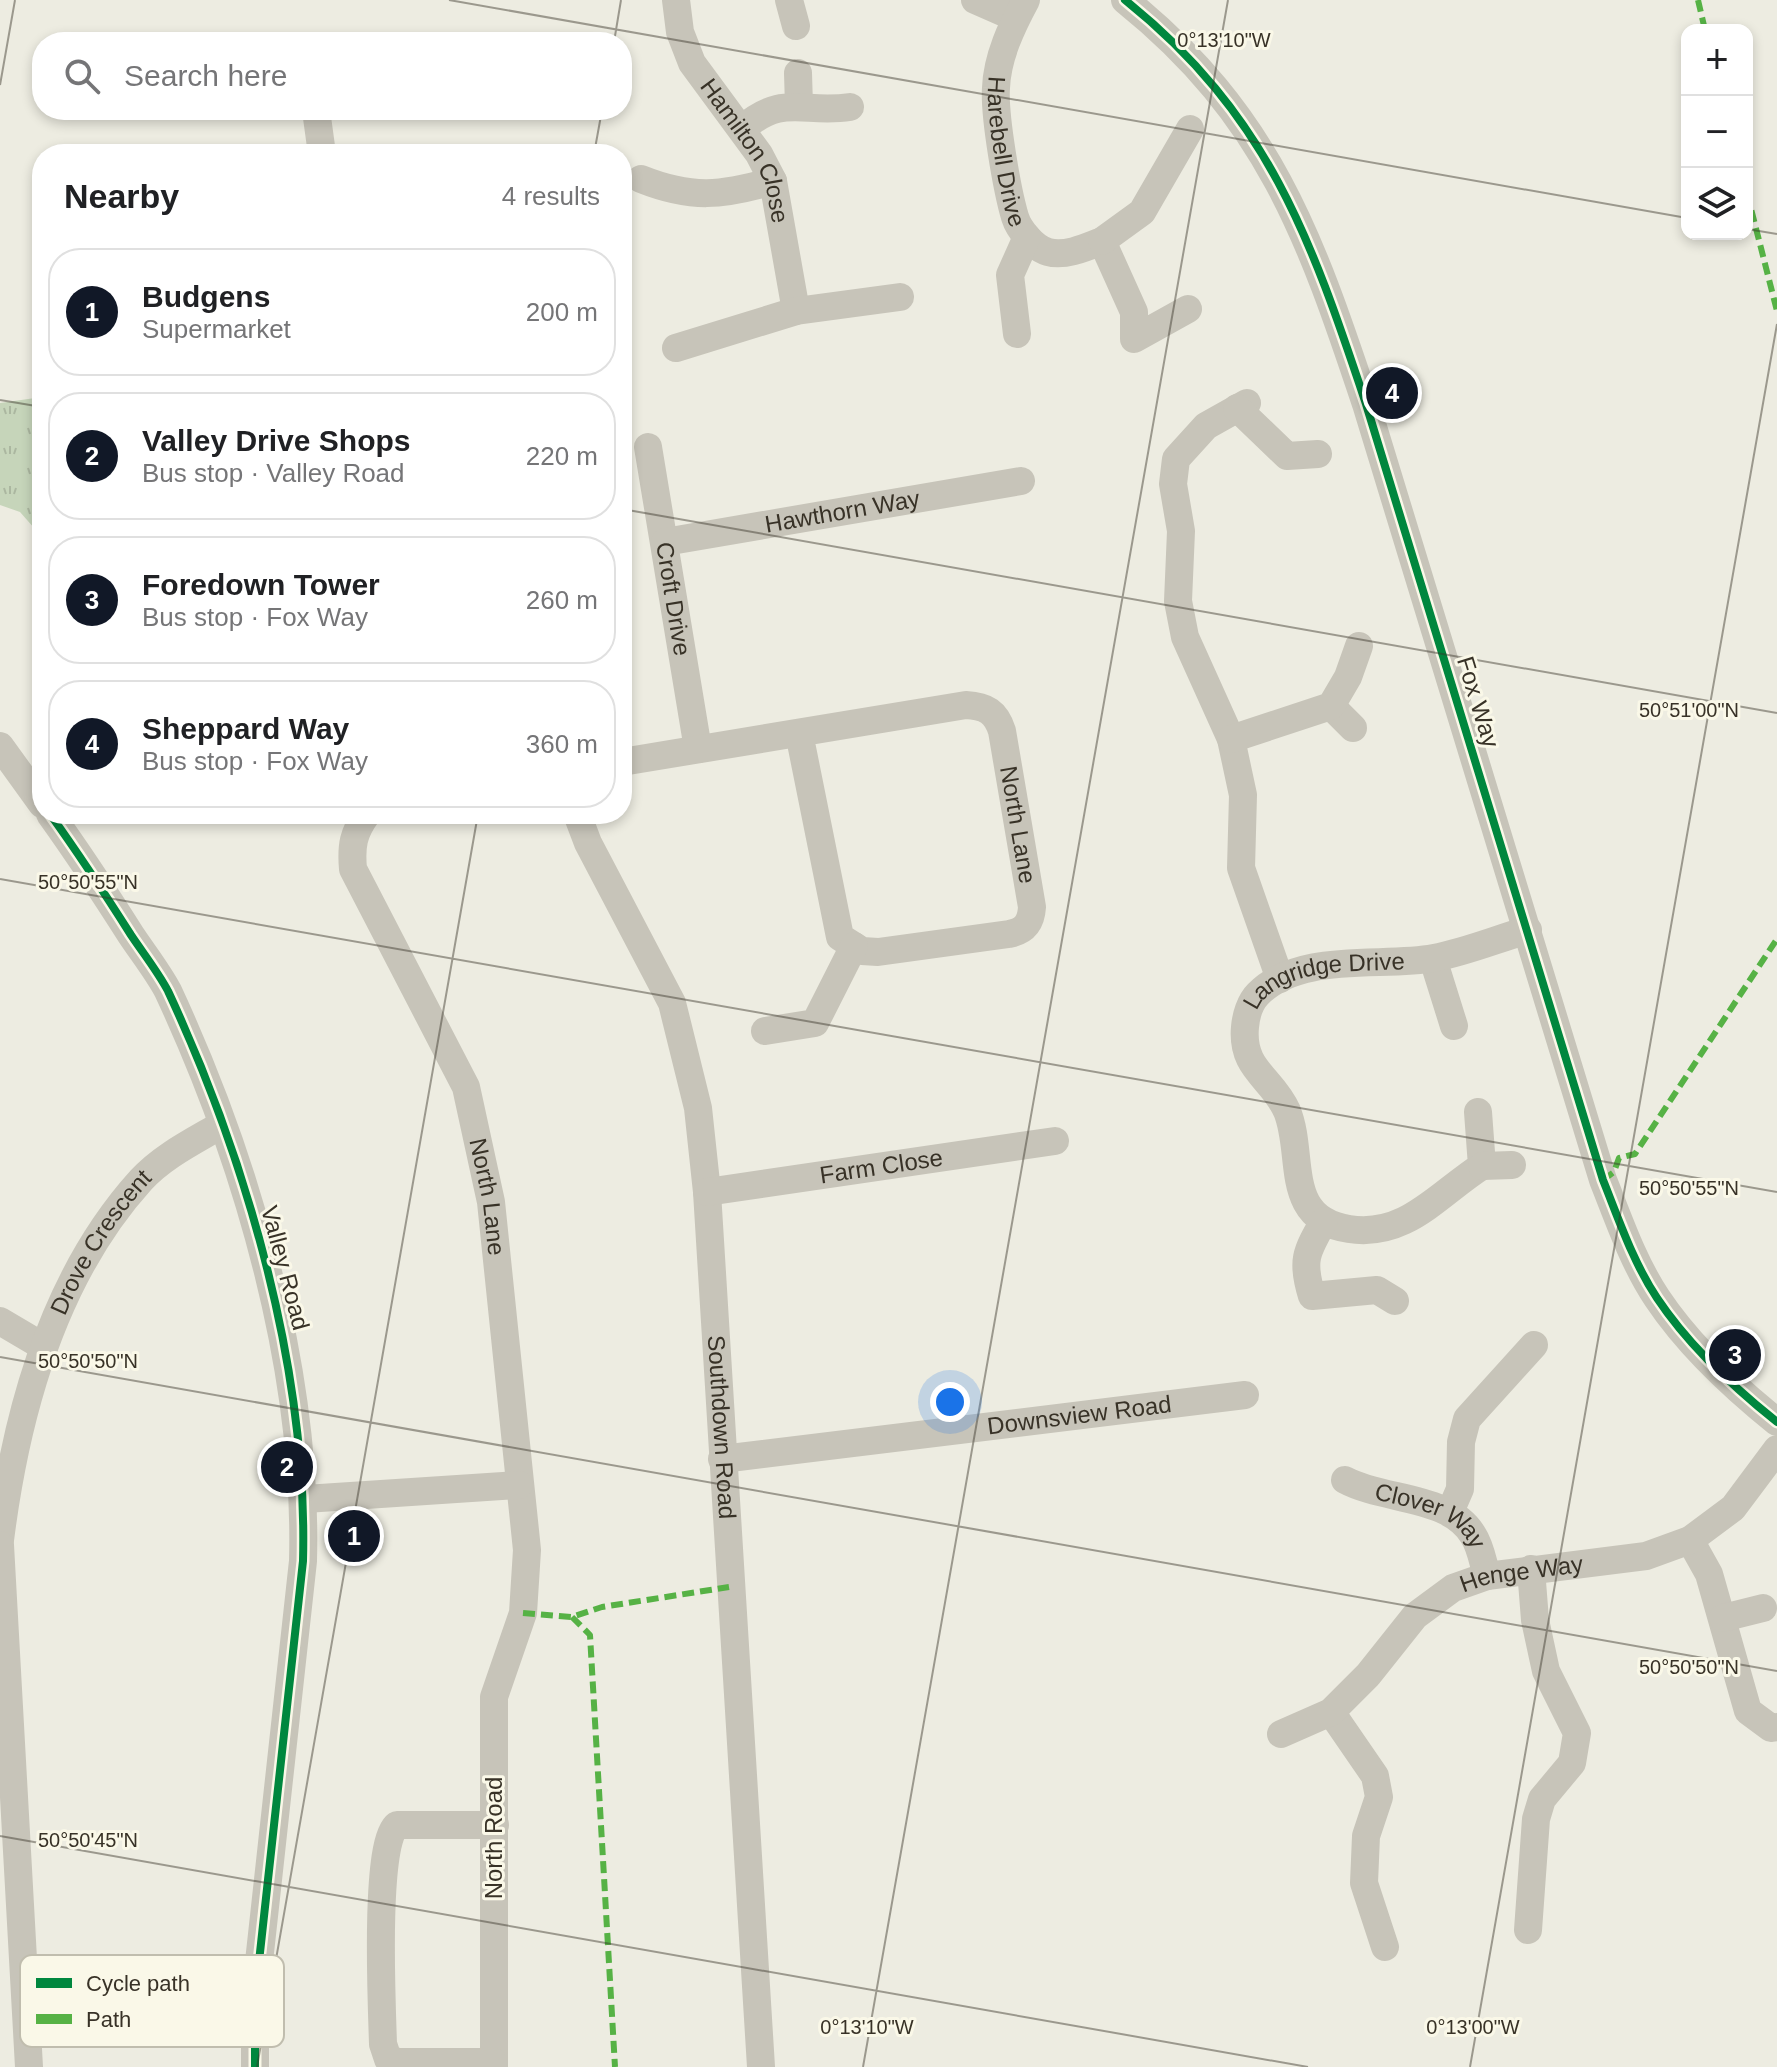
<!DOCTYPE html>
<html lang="en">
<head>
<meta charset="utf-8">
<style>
  body { margin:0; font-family:Helvetica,sans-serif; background:#f2f2f2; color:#202124 }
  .controls { position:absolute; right:24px; top:24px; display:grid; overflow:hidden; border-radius:16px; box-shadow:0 4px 12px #0003 }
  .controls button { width:72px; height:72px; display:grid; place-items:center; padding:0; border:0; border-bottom:2px solid #e0e0e0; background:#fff; color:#202124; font:40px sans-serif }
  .you { position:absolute; left:950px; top:1402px; width:28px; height:28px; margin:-20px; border:6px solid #fff; border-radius:50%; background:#1a73e8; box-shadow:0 0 0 12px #1a73e833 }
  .badge { display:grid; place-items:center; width:52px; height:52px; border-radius:50%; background:#111827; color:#fff; font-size:26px; font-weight:700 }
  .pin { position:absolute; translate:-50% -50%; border:4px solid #fff; box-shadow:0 2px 8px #0006 }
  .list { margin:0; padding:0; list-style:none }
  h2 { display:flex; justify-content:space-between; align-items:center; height:104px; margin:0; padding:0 32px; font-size:34px }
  h2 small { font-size:26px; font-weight:400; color:#757577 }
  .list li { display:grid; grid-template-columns:52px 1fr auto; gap:24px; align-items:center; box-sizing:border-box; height:128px; margin:0 16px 16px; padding:0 16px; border:2px solid #e0e0e0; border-radius:32px }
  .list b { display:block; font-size:30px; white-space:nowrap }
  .list p { margin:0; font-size:26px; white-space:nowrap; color:#757577 }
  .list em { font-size:26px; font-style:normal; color:#757577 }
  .icon { flex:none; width:44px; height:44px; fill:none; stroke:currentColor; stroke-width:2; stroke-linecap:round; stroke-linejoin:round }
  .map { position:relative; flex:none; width:1777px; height:2067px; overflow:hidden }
  .search { position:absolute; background:#fff; box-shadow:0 4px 12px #0003; left:32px; top:32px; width:600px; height:88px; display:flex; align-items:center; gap:20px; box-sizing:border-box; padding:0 28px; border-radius:32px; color:#757577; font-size:30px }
  .panel { position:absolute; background:#fff; box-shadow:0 4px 12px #0003; left:32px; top:144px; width:600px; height:680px; border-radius:32px }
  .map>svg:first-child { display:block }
  .grass { fill:url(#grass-tufts) }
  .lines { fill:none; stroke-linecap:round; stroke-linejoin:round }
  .minor { stroke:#c7c4b9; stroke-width:28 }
  .quiet { stroke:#56b245; stroke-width:6; stroke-dasharray:12 6; stroke-linecap:butt }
  .cycleway-casing { stroke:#faf8e8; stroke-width:13 }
  .cycleway { stroke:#00873e; stroke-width:8 }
  .ticks { fill:none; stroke:#383227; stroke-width:2; stroke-opacity:0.45 }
  .labels { text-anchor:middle; stroke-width:6; stroke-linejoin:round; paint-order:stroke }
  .street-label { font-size:24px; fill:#383227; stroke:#faf8e8 }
  .key { fill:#faf8e8; stroke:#c0bdae; stroke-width:2 }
  .key-label { font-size:22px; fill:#383227 }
  .ticks-label { font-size:20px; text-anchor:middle; fill:#383227; stroke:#faf8e8; stroke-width:6; stroke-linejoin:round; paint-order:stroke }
</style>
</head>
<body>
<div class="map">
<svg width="1777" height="2067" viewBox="0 0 1777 2067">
  <defs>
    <pattern id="grass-tufts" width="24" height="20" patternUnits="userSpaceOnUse" patternTransform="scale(2)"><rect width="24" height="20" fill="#c6d5ba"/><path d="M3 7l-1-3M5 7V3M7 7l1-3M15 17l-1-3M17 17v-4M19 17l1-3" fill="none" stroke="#abb7a0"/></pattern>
  </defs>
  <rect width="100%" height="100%" fill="#edece1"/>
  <path class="grass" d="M42,397V537L20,512L0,505V403Z"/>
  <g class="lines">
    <g class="minor">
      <path id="s1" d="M676,0L680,32L692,63L759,154L773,181L796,311"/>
      <path d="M789,0L796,26"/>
      <path d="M975,0L1016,18"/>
      <path id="s2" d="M1026,0C1012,26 997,57 996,88C994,115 1007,190 1015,217C1019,230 1034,248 1048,252C1065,257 1087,247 1102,241L1134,312V339L1188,309"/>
      <path d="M1125,0C1268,115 1310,236 1366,404L1603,1180C1619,1220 1633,1262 1657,1298C1689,1346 1732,1386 1777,1422"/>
      <path d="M798,73L799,106"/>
      <path d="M316,110L322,154"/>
      <path d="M742,129C783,93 802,114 850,107"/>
      <path d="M641,179C691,199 722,196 773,181"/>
      <path d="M1102,241L1142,212L1190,129"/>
      <path d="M1017,334L1010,275L1027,237"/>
      <path d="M676,348L796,311L900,297"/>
      <path d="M1247,403L1206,426L1176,459L1173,484L1181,531L1178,601L1185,637L1231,739L1243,795L1241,868L1280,979"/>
      <path d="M1237,408L1287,456L1318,454"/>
      <path id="s3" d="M648,447L698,749"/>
      <path id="s4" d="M665,542L1021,481"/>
      <path d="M1331,706L1353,728"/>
      <path d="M1231,739L1331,706L1348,677L1359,646"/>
      <path d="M0,746L42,804"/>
      <path id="s5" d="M622,762L966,705C986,706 996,712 1002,731L1032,907C1031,923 1025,931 1009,934L878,952L862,951L840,937L799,733"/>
      <path d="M50,814C78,853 105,894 131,935C143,953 158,972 168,991C248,1163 308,1372 303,1561L255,1998V2067"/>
      <path id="s6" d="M367,814C353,833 351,846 353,869L466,1087L491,1202L527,1550L523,1613L494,1697V2067"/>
      <path id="s7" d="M577,814L588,843L672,1003L698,1108L707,1192L761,2067"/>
      <path d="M1433,959L1454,1026"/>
      <path d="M765,1031L815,1023L854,946"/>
      <path id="s8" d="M1478,1112L1482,1166C1438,1194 1406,1238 1349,1229C1282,1219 1305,1155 1287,1111C1272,1077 1241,1070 1245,1027C1246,1016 1250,1002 1258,994C1300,951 1383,968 1434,958C1466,952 1497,939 1528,930"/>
      <path d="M1482,1166L1512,1165"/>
      <path id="s9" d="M707,1192L1055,1141"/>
      <path d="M1324,1221C1306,1252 1301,1261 1312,1296L1377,1290L1395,1301"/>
      <path d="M0,1321L44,1347"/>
      <path id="s10" d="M722,1459L1245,1395"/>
      <path id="s11" d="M1345,1480C1384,1501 1449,1495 1473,1535C1481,1547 1483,1563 1487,1576"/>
      <path d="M305,1499L519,1485"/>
      <path d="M1450,1512L1460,1489L1461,1442L1467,1419L1534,1345"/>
      <path id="s12" d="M0,1540C16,1413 53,1277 141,1180C163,1156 194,1141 221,1125"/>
      <path d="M1690,1540L1709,1574L1748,1711L1771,1728L1777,1727"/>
      <path d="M0,1545L29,2067"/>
      <path d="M1723,1618L1763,1608"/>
      <path d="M1331,1712L1375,1776L1379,1797L1366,1836L1364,1883L1385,1947"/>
      <path id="s13" d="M1281,1734L1331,1712L1368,1675L1415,1616L1453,1588L1487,1576L1646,1556L1690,1540L1733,1508L1777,1449"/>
      <path d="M1528,1930L1536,1819L1542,1799L1572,1763L1577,1733L1546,1671L1535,1620L1531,1569"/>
      <path d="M493,2062H398L388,2059L383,2044C382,2010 374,1841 397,1825H495"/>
    </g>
    <g class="quiet">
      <path d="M1698,0L1705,30"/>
      <path d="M1747,193L1777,311"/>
      <path d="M1603,1180L1614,1172L1619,1158L1635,1154L1777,939"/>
      <path d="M523,1613L572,1617L602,1607L729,1587"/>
      <path d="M572,1617L590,1635L615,2067"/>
    </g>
    <g class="cycleway-casing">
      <g id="cycleway">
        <path d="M1125,0C1268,115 1310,236 1366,404L1603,1180C1619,1220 1633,1262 1657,1298C1689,1346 1732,1386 1777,1422"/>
        <path d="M50,814C78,853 105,894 131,935C143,953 158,972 168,991C248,1163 308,1372 303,1561L255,1998V2067"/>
      </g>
    </g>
    <use href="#cycleway" class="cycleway"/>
  </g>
  <path class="ticks" d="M449,0L1687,218M614,42L621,0M0,85L15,0M594,154L602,110M1747,229L1777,234M0,400L42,407M622,509L1777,713M0,879L1777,1192M0,1357L1777,1671M0,1836L1308,2067M257,2067L478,814M863,2067L1228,0M1470,2067L1777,324"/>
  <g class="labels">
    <g class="street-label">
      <text dy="8" stroke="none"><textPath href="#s2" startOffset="158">Harebell Drive</textPath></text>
      <text dy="8" stroke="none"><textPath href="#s1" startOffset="170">Hamilton Close</textPath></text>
      <text dy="8" stroke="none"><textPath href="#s4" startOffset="180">Hawthorn Way</textPath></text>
      <text dy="8" stroke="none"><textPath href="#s3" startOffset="154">Croft Drive</textPath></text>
      <text transform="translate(1478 702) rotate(73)" y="8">Fox Way</text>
      <text dy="8" stroke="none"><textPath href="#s5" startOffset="492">North Lane</textPath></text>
      <text dy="8" stroke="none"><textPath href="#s8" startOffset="554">Langridge Drive</textPath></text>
      <text dy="8" stroke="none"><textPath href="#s9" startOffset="176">Farm Close</textPath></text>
      <text dy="8" stroke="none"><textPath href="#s6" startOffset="416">North Lane</textPath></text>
      <text dy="8" stroke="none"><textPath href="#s12" startOffset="318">Drove Crescent</textPath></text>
      <text transform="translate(285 1268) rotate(75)" y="8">Valley Road</text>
      <text dy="8" stroke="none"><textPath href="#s10" startOffset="360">Downsview Road</textPath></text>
      <text dy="8" stroke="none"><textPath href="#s7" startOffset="640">Southdown Road</textPath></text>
      <text dy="8" stroke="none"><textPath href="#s11" startOffset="94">Clover Way</textPath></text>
      <text dy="8" stroke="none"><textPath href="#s13" startOffset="300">Henge Way</textPath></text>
      <text transform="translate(494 1838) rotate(-90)" y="8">North Road</text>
    </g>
  </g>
  <rect x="20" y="1955" width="264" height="92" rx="12" class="key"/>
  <rect x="36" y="1978" width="36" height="10" fill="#00873e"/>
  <rect x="36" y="2014" width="36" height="10" fill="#56b245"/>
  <g class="key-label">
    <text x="86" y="1991">Cycle path</text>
    <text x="86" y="2027">Path</text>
  </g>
  <g class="ticks-label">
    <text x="1224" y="47">0°13'10"W</text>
    <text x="1689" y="717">50°51'00"N</text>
    <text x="88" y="889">50°50'55"N</text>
    <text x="1689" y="1195">50°50'55"N</text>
    <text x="88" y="1368">50°50'50"N</text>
    <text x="1689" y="1674">50°50'50"N</text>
    <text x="88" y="1847">50°50'45"N</text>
    <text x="867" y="2034">0°13'10"W</text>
    <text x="1473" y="2034">0°13'00"W</text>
  </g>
</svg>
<div class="controls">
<button>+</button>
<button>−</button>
<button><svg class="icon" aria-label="layers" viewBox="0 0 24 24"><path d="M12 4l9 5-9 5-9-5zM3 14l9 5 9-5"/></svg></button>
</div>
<div class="you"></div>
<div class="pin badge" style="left:354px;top:1536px">1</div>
<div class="pin badge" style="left:287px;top:1467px">2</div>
<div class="pin badge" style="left:1735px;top:1355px">3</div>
<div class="pin badge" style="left:1392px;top:393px">4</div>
<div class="search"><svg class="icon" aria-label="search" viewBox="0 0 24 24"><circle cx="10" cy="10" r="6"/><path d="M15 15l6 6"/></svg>Search here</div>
<section class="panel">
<h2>Nearby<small>4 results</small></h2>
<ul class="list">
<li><span class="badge">1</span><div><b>Budgens</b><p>Supermarket</p></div><em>200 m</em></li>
<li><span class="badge">2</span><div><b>Valley Drive Shops</b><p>Bus stop · Valley Road</p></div><em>220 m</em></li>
<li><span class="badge">3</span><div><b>Foredown Tower</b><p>Bus stop · Fox Way</p></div><em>260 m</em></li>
<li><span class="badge">4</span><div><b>Sheppard Way</b><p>Bus stop · Fox Way</p></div><em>360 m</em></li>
</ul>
</section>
</div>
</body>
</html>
